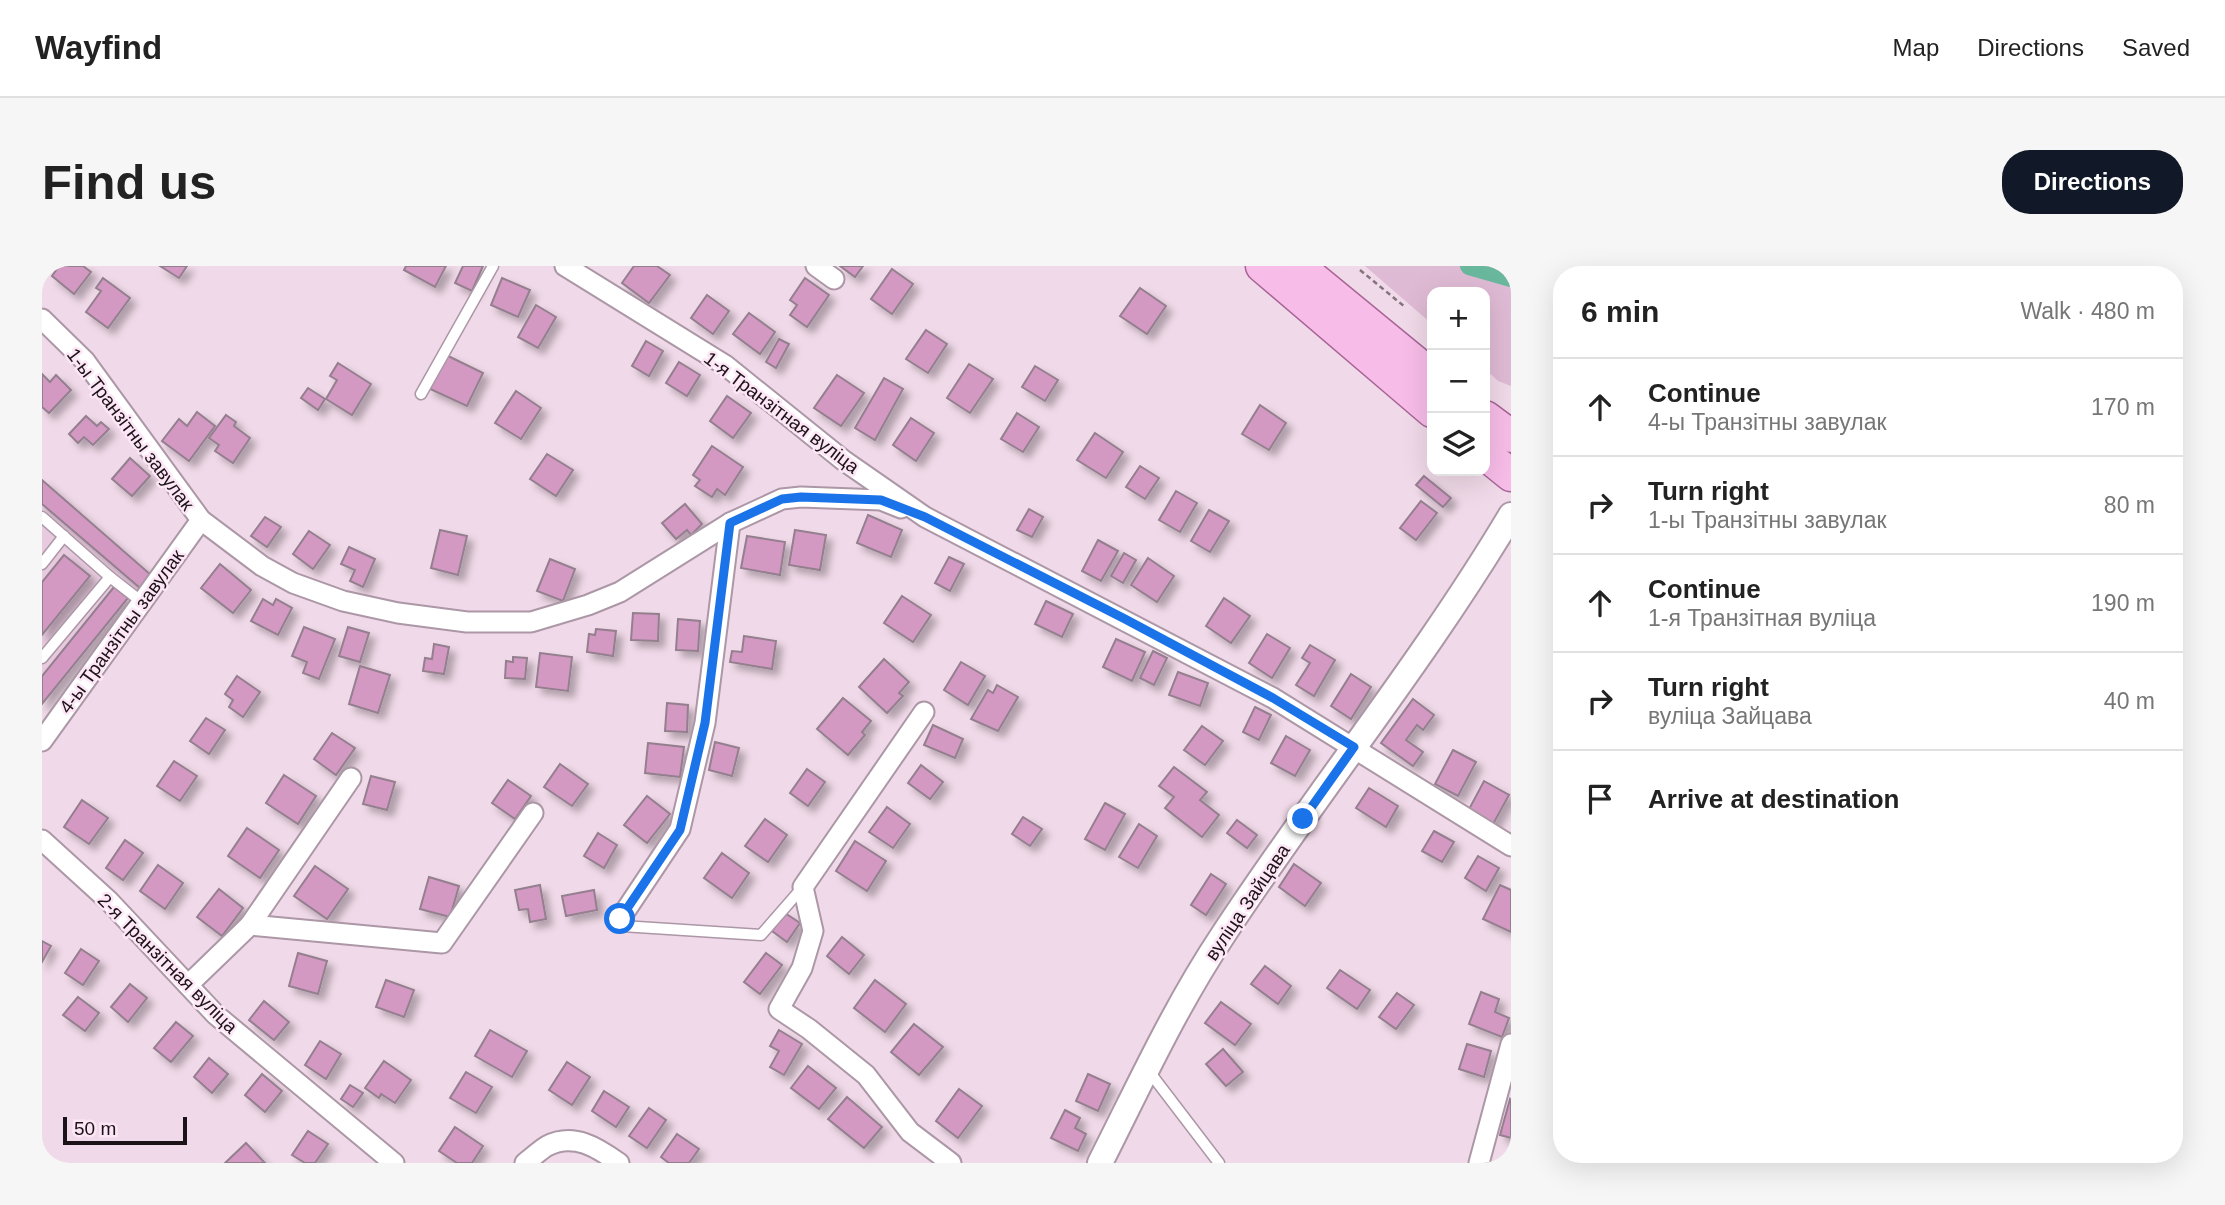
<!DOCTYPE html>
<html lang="en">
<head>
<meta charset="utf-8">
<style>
  body { margin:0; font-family:Helvetica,sans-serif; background:#f6f6f6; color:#222 }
  .controls { position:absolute; right:21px; top:21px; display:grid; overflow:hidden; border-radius:14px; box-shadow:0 7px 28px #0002 }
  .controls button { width:63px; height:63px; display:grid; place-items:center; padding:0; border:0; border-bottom:2px solid #e0e0e0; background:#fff; color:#222; font:35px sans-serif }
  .scale { position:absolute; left:21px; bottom:18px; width:124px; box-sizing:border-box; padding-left:7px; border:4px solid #1b1318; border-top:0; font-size:19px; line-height:24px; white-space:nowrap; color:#1b1318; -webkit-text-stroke:5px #fde6f6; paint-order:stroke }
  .stop { position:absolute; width:21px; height:21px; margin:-16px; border:5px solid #1a73e8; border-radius:50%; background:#fff }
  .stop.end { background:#1a73e8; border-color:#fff; box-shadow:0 2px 7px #0008 }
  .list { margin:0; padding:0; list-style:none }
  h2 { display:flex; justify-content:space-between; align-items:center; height:91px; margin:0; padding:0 28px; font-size:30px }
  h2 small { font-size:23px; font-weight:400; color:#767676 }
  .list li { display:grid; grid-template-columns:46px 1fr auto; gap:21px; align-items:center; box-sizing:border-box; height:98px; padding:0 28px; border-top:2px solid #e0e0e0 }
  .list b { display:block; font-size:26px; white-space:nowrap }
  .list p { margin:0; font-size:23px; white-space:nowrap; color:#767676 }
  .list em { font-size:23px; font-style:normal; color:#767676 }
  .icon { flex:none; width:38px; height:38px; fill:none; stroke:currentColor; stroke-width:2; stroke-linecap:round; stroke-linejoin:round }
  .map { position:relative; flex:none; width:1469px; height:897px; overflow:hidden; border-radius:28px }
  header { display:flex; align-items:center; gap:42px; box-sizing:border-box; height:98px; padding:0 35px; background:#fff; border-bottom:2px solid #e0e0e0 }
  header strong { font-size:33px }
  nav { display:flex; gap:38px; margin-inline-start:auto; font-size:24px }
  .intro { display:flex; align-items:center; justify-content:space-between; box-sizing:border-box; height:168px; padding:0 42px }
  h1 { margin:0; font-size:49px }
  .button { padding:18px 32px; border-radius:28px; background:#111827; color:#fff; font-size:24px; font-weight:700 }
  main { display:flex; gap:42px; padding:0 42px }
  aside { flex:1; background:#fff; border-radius:28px; box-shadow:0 7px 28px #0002 }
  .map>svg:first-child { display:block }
  .built { fill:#e8cadf }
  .green { fill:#dfbad4 }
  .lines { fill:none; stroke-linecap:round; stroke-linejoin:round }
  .canal { stroke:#69b89d; stroke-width:18 }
  .building { fill:#d399c3; stroke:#947f8e; stroke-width:2; filter:url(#shadow) }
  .service-casing { stroke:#ac97a6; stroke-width:13 }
  .minor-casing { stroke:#ac97a6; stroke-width:23 }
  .tertiary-casing { stroke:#ac97a6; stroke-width:28 }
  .primary-casing { stroke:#a76495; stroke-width:35 }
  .path { stroke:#83747e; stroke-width:2.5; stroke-dasharray:5 3.5; stroke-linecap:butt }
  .service { stroke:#fff; stroke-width:10 }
  .minor { stroke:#fff; stroke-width:19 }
  .tertiary { stroke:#fff; stroke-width:24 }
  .primary { stroke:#f7bce8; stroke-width:32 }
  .route { stroke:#1a73e8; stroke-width:9 }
  .labels { text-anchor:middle; stroke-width:5; stroke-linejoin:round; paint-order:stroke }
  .street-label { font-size:19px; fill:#1b1318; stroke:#fde6f6 }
</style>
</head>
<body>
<header>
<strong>Wayfind</strong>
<nav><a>Map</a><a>Directions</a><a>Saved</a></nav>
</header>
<div class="intro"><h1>Find us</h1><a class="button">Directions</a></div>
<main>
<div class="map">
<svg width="1469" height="897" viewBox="0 0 1469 897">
  <defs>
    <filter id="shadow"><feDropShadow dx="6" dy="6" stdDeviation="3.5" flood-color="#0004"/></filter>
  </defs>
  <rect width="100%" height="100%" fill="#f0d9e8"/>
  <path class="built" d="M0,214L109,309L86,332L0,438Z"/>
  <path class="green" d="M1323,0H1469V120L1456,115L1443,103V26H1390V58Z"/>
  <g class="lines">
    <path class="canal" d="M1427,0L1469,12"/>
  </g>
  <g class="building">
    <path d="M17,0H41L49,6L32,28L10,10Z"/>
    <path d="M118,0H145L137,12Z"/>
    <path d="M364,0H404L393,21L362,4Z"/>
    <path d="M421,0H441L430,25L413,17Z"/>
    <path d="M592,0H615L628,9L607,37L580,17Z"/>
    <path d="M798,0H821L813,11Z"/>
    <path d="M850,3L871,18L850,48L829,33Z"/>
    <path d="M61,12L88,32L66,62L44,46L59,25L54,22Z"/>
    <path d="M460,12L488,24L476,51L449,39Z"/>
    <path d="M763,12L787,29L765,61L748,49L755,39L748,34Z"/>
    <path d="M1098,22L1124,40L1105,68L1078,50Z"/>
    <path d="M665,29L687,45L671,68L649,52Z"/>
    <path d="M494,39L514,51L496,82L476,71Z"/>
    <path d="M707,47L733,66L718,88L691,68Z"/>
    <path d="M884,64L905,78L886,107L864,93Z"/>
    <path d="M737,73L747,78L734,102L724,96Z"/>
    <path d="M604,75L621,85L607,110L590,100Z"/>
    <path d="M402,88L441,107L425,140L386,122Z"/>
    <path d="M637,96L658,109L645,130L624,117Z"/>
    <path d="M296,97L329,118L310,149L284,133L295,114L288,110Z"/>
    <path d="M927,98L951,113L928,147L905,132Z"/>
    <path d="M993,100L1016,114L1003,135L980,121Z"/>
    <path d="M0,108L8,116L14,109L29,124L7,147L0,141Z"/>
    <path d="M795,109L822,127L799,160L772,142Z"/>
    <path d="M842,112L861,123L833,174L813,162Z"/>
    <path d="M266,122L283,133L276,144L259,132Z"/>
    <path d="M474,125L499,142L479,173L453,157Z"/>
    <path d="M685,130L709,147L691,172L668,155Z"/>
    <path d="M1218,139L1244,157L1227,184L1200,168Z"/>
    <path d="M155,146L173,160L147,195L120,175L137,153L145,160Z"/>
    <path d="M975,147L997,161L981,186L959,173Z"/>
    <path d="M184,149L194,156L192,160L208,172L191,197L173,185L177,179L167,172Z"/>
    <path d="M44,150L55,160L59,156L67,163L51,179L42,171L36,177L27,168Z"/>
    <path d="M869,152L892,167L874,195L851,179Z"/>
    <path d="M1053,167L1081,186L1064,212L1035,194Z"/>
    <path d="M670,180L701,201L683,229L675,223L670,231L653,220L658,214L651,209Z"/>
    <path d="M505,188L531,204L514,230L488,213Z"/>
    <path d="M88,192L108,210L90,230L70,213Z"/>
    <path d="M1098,200L1117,212L1103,233L1084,221Z"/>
    <path d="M1382,210L1409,232L1401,241L1374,219Z"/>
    <path d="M0,214L109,309L98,322L0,238Z"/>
    <path d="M1134,225L1155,237L1138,266L1117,254Z"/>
    <path d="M1379,235L1395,247L1374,274L1358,262Z"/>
    <path d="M643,238L660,258L649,269L645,264L634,273L620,257Z"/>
    <path d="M987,243L1001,251L990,271L975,264Z"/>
    <path d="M1167,244L1187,255L1168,286L1149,275Z"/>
    <path d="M826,249L860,264L849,291L815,277Z"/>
    <path d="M223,251L239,261L225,281L209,270Z"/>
    <path d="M398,264L425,270L416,309L389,302Z"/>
    <path d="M753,264L784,269L778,304L747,299Z"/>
    <path d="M267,265L288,279L271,303L251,288Z"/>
    <path d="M705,270L743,276L738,309L699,302Z"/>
    <path d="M1056,274L1076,285L1059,315L1040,305Z"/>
    <path d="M307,281L333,293L321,321L308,315L313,304L299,298Z"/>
    <path d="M1082,287L1094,294L1081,317L1069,310Z"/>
    <path d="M22,289L48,310L0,369V316Z"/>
    <path d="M907,291L922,298L908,325L893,317Z"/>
    <path d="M1106,292L1132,310L1115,336L1089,319Z"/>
    <path d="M508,293L533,303L521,335L495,325Z"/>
    <path d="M178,298L209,324L191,347L159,322Z"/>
    <path d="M72,321L86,332L0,438V410Z"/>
    <path d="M860,330L889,349L871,376L842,357Z"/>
    <path d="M1182,332L1208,350L1189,377L1164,360Z"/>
    <path d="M221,333L231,339L234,333L250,342L236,369L209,355Z"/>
    <path d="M1004,335L1031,348L1020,371L993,358Z"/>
    <path d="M591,347L617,348L616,375L589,374Z"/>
    <path d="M636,353L658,355L656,385L634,384Z"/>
    <path d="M262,361L293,373L277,413L261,407L265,396L250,390Z"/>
    <path d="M306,361L327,367L318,396L297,390Z"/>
    <path d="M554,363L574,365L571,390L545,386L547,368L553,369Z"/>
    <path d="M1225,368L1248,382L1230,412L1207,397Z"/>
    <path d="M702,370L734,375L730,403L688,396L690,385L700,386Z"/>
    <path d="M1074,373L1103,386L1090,415L1061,401Z"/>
    <path d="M392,378L407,381L402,408L381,405L383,392L390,393Z"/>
    <path d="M1268,379L1293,394L1272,430L1254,419L1268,397L1260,392Z"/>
    <path d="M1111,385L1125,392L1112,419L1098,412Z"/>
    <path d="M498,387L530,391L526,425L494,421Z"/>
    <path d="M471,391L485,392L483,413L463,412L464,395L471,396Z"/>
    <path d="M842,393L867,416L857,427L861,430L845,447L817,421Z"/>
    <path d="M919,396L943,410L926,439L902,424Z"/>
    <path d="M318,400L348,409L336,447L307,438Z"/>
    <path d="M1136,406L1166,417L1158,440L1127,429Z"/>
    <path d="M1309,408L1329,421L1309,453L1289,440Z"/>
    <path d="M195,410L218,426L201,451L187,441L191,434L183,428Z"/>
    <path d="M955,419L976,431L956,465L929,453L946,424L951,427Z"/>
    <path d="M801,432L829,455L820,466L823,469L806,489L775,463Z"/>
    <path d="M1371,433L1392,449L1381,464L1375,459L1364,474L1381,486L1371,500L1339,477Z"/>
    <path d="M625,437L646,439L645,466L623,465Z"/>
    <path d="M1213,441L1229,449L1217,474L1201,466Z"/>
    <path d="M164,452L183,464L167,488L148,475Z"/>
    <path d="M891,459L921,473L913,492L882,479Z"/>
    <path d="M1160,460L1181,475L1163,499L1142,484Z"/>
    <path d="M290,467L313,482L294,509L272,493Z"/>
    <path d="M1244,470L1268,484L1253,510L1229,497Z"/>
    <path d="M673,476L697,482L690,510L667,504Z"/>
    <path d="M606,477L642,481L638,511L603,507Z"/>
    <path d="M1411,484L1434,496L1416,530L1393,518Z"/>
    <path d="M132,495L155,510L138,535L115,520Z"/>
    <path d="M518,498L546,518L530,540L502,521Z"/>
    <path d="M879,499L901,516L888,533L866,517Z"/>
    <path d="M1132,501L1165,526L1158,534L1177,549L1160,571L1123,542L1132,531L1117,520Z"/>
    <path d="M765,503L783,516L766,540L748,527Z"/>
    <path d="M242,509L274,530L256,558L224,537Z"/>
    <path d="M329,510L353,516L345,544L321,538Z"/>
    <path d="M466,514L489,530L473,553L450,537Z"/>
    <path d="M1442,515L1467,529L1450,560L1425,547Z"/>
    <path d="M1327,522L1356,540L1344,561L1314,542Z"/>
    <path d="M605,530L628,548L605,577L582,559Z"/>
    <path d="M40,534L66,552L47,578L22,561Z"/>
    <path d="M1063,537L1083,548L1063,584L1043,573Z"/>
    <path d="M845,541L868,558L851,582L827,566Z"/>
    <path d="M981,551L1000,563L988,580L970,568Z"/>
    <path d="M723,553L745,569L726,596L703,580Z"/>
    <path d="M1195,554L1215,569L1205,582L1185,567Z"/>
    <path d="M1097,558L1115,570L1096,602L1077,591Z"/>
    <path d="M205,562L237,584L218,612L186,590Z"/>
    <path d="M1392,565L1412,576L1400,596L1380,585Z"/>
    <path d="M556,567L575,579L562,602L542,590Z"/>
    <path d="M83,574L101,587L81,614L64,602Z"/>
    <path d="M813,575L844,595L825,625L794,605Z"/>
    <path d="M680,587L707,607L690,632L662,612Z"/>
    <path d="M1436,590L1457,602L1444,625L1423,612Z"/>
    <path d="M1252,598L1279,617L1263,640L1237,621Z"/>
    <path d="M116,599L141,617L123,643L98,625Z"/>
    <path d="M273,600L306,623L285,653L252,630Z"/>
    <path d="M1169,608L1184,618L1164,649L1149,639Z"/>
    <path d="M387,611L417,620L408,651L378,643Z"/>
    <path d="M498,619L504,653L488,656L486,643L477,644L473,624Z"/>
    <path d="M1458,619L1469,624V666L1441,653Z"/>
    <path d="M177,623L201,642L180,670L155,651Z"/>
    <path d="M552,624L555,644L524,650L520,630Z"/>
    <path d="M743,647L758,657L745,676L730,665Z"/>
    <path d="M800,671L822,689L807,708L785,690Z"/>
    <path d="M0,675L9,680L0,696Z"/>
    <path d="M39,683L57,695L41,719L23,707Z"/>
    <path d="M256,687L285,695L276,728L247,720Z"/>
    <path d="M724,687L740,699L718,728L702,716Z"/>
    <path d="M1223,700L1249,720L1236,738L1209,718Z"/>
    <path d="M1298,704L1328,724L1315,743L1285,722Z"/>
    <path d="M344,714L372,724L362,751L334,741Z"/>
    <path d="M833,714L864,738L843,766L812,742Z"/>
    <path d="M88,718L105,732L86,756L69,741Z"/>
    <path d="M1439,726L1457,733L1453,746L1467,752L1460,771L1427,758Z"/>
    <path d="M1355,727L1372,739L1354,763L1337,751Z"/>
    <path d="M36,731L57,747L43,765L21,749Z"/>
    <path d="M222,735L247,756L232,774L207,754Z"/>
    <path d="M1179,736L1209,758L1193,779L1163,757Z"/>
    <path d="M134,756L151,770L129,796L112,782Z"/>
    <path d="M872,758L901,781L877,809L849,786Z"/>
    <path d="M448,764L485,785L470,811L433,790Z"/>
    <path d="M737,764L760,778L742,809L728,801L737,785L728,780Z"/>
    <path d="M278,775L299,788L284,813L263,799Z"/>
    <path d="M1425,778L1449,785L1442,811L1417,803Z"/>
    <path d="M1181,783L1201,806L1184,820L1164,798Z"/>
    <path d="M167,792L186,808L170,827L152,811Z"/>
    <path d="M342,795L369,814L353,837L339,828L337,832L323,822Z"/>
    <path d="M525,796L548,811L530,839L507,824Z"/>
    <path d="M766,800L794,822L777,843L749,822Z"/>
    <path d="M424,806L450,821L434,847L408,832Z"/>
    <path d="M220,808L240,825L223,846L203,829Z"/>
    <path d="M1046,808L1068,818L1056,845L1034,835Z"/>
    <path d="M308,819L321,827L311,841L299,833Z"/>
    <path d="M917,823L940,840L916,872L894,855Z"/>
    <path d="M562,825L587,841L574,861L550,845Z"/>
    <path d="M805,831L840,861L822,882L786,853Z"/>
    <path d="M1468,833L1469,834V872L1458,869Z"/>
    <path d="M607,842L624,854L605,882L587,870Z"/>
    <path d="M1023,844L1038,852L1033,862L1044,868L1036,885L1009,872Z"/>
    <path d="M413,861L441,880L430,897H415L397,885Z"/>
    <path d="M266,865L286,878L273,897H263L250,889Z"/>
    <path d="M635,868L657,883L647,897H627L619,891Z"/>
    <path d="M204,877L223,897H183Z"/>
  </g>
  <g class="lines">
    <g class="service-casing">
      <g id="service">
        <path d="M379,128L451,0"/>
        <path d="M0,251L68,311L0,392"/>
        <path d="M0,298L22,270"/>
        <path d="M68,311L100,336"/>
        <path d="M578,653L580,660L719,669L760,622"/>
        <path d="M1106,804L1177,897"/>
      </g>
    </g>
    <g class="minor-casing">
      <g id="minor">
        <path d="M523,0L683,99L801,194L883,251L1231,432L1469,580"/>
        <path d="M774,0L792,13"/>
        <path d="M0,53L43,95L159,254L220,300L251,317L301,335L356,347L425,356H489L546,339L578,326L688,257L740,233L759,231L839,234L859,242"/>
        <path d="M882,446L761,621L771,665L760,702L737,743L767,763L824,809L868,866L909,897"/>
        <path d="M0,475L159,254"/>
        <path d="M0,574L67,635L174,749L352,897"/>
        <path d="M578,653L638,563L663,457L688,257"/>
        <path d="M208,659L309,512"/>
        <path d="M146,719L208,659L400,677L491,547"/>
        <path d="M483,897C490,892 498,884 505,880C532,866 556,882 577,897"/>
        <path d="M1437,897L1469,778"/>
      </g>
    </g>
    <g class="tertiary-casing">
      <path id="tertiary" d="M1058,897C1097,820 1133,741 1181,669C1274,527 1382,395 1469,249"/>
    </g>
    <g class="primary-casing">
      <g id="primary">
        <path d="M1220,0L1390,145"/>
        <path d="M1256,0L1390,110"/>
        <path d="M1443,151L1469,170"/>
        <path d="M1443,188L1469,209"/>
      </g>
    </g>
    <path class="path" d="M1318,4L1363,41"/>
    <use href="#service" class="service"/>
    <use href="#minor" class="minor"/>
    <use href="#tertiary" class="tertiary"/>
    <use href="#primary" class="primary"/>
  </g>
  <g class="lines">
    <path class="route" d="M578,653L638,564L663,457L688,257L740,233L759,231L839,234L883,251L1083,353L1231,432L1312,481L1261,553"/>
  </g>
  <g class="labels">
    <g class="street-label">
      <text transform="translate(740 146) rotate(37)" y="7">1-я Транзітная вуліца</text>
      <text transform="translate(89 163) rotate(53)" y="7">1-ы Транзітны завулак</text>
      <text transform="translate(79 365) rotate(-54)" y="7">4-ы Транзітны завулак</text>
      <text transform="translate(1205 636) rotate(-56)" y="7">вуліца Зайцава</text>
      <text transform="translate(126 697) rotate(45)" y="7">2-я Транзітная вуліца</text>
    </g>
  </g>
</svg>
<div class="controls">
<button>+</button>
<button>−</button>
<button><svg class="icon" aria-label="layers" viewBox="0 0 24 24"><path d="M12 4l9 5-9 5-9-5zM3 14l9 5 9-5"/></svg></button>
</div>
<div class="scale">50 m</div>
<div class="stop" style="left:578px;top:653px"></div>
<div class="stop end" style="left:1261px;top:553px"></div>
</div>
<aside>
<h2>6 min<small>Walk · 480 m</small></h2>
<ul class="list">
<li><svg class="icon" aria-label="ahead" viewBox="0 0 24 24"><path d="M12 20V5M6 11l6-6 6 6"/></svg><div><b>Continue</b><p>4-ы Транзітны завулак</p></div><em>170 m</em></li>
<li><svg class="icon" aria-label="right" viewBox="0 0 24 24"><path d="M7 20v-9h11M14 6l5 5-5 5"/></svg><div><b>Turn right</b><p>1-ы Транзітны завулак</p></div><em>80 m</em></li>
<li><svg class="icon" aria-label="ahead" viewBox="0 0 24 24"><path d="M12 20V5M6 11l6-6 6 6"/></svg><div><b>Continue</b><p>1-я Транзітная вуліца</p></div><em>190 m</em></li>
<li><svg class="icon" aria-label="right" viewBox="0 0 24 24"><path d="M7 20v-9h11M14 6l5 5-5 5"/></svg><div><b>Turn right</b><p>вуліца Зайцава</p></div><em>40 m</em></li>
<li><svg class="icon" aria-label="arrive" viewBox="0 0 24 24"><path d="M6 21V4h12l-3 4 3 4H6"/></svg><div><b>Arrive at destination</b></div></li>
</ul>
</aside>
</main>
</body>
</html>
